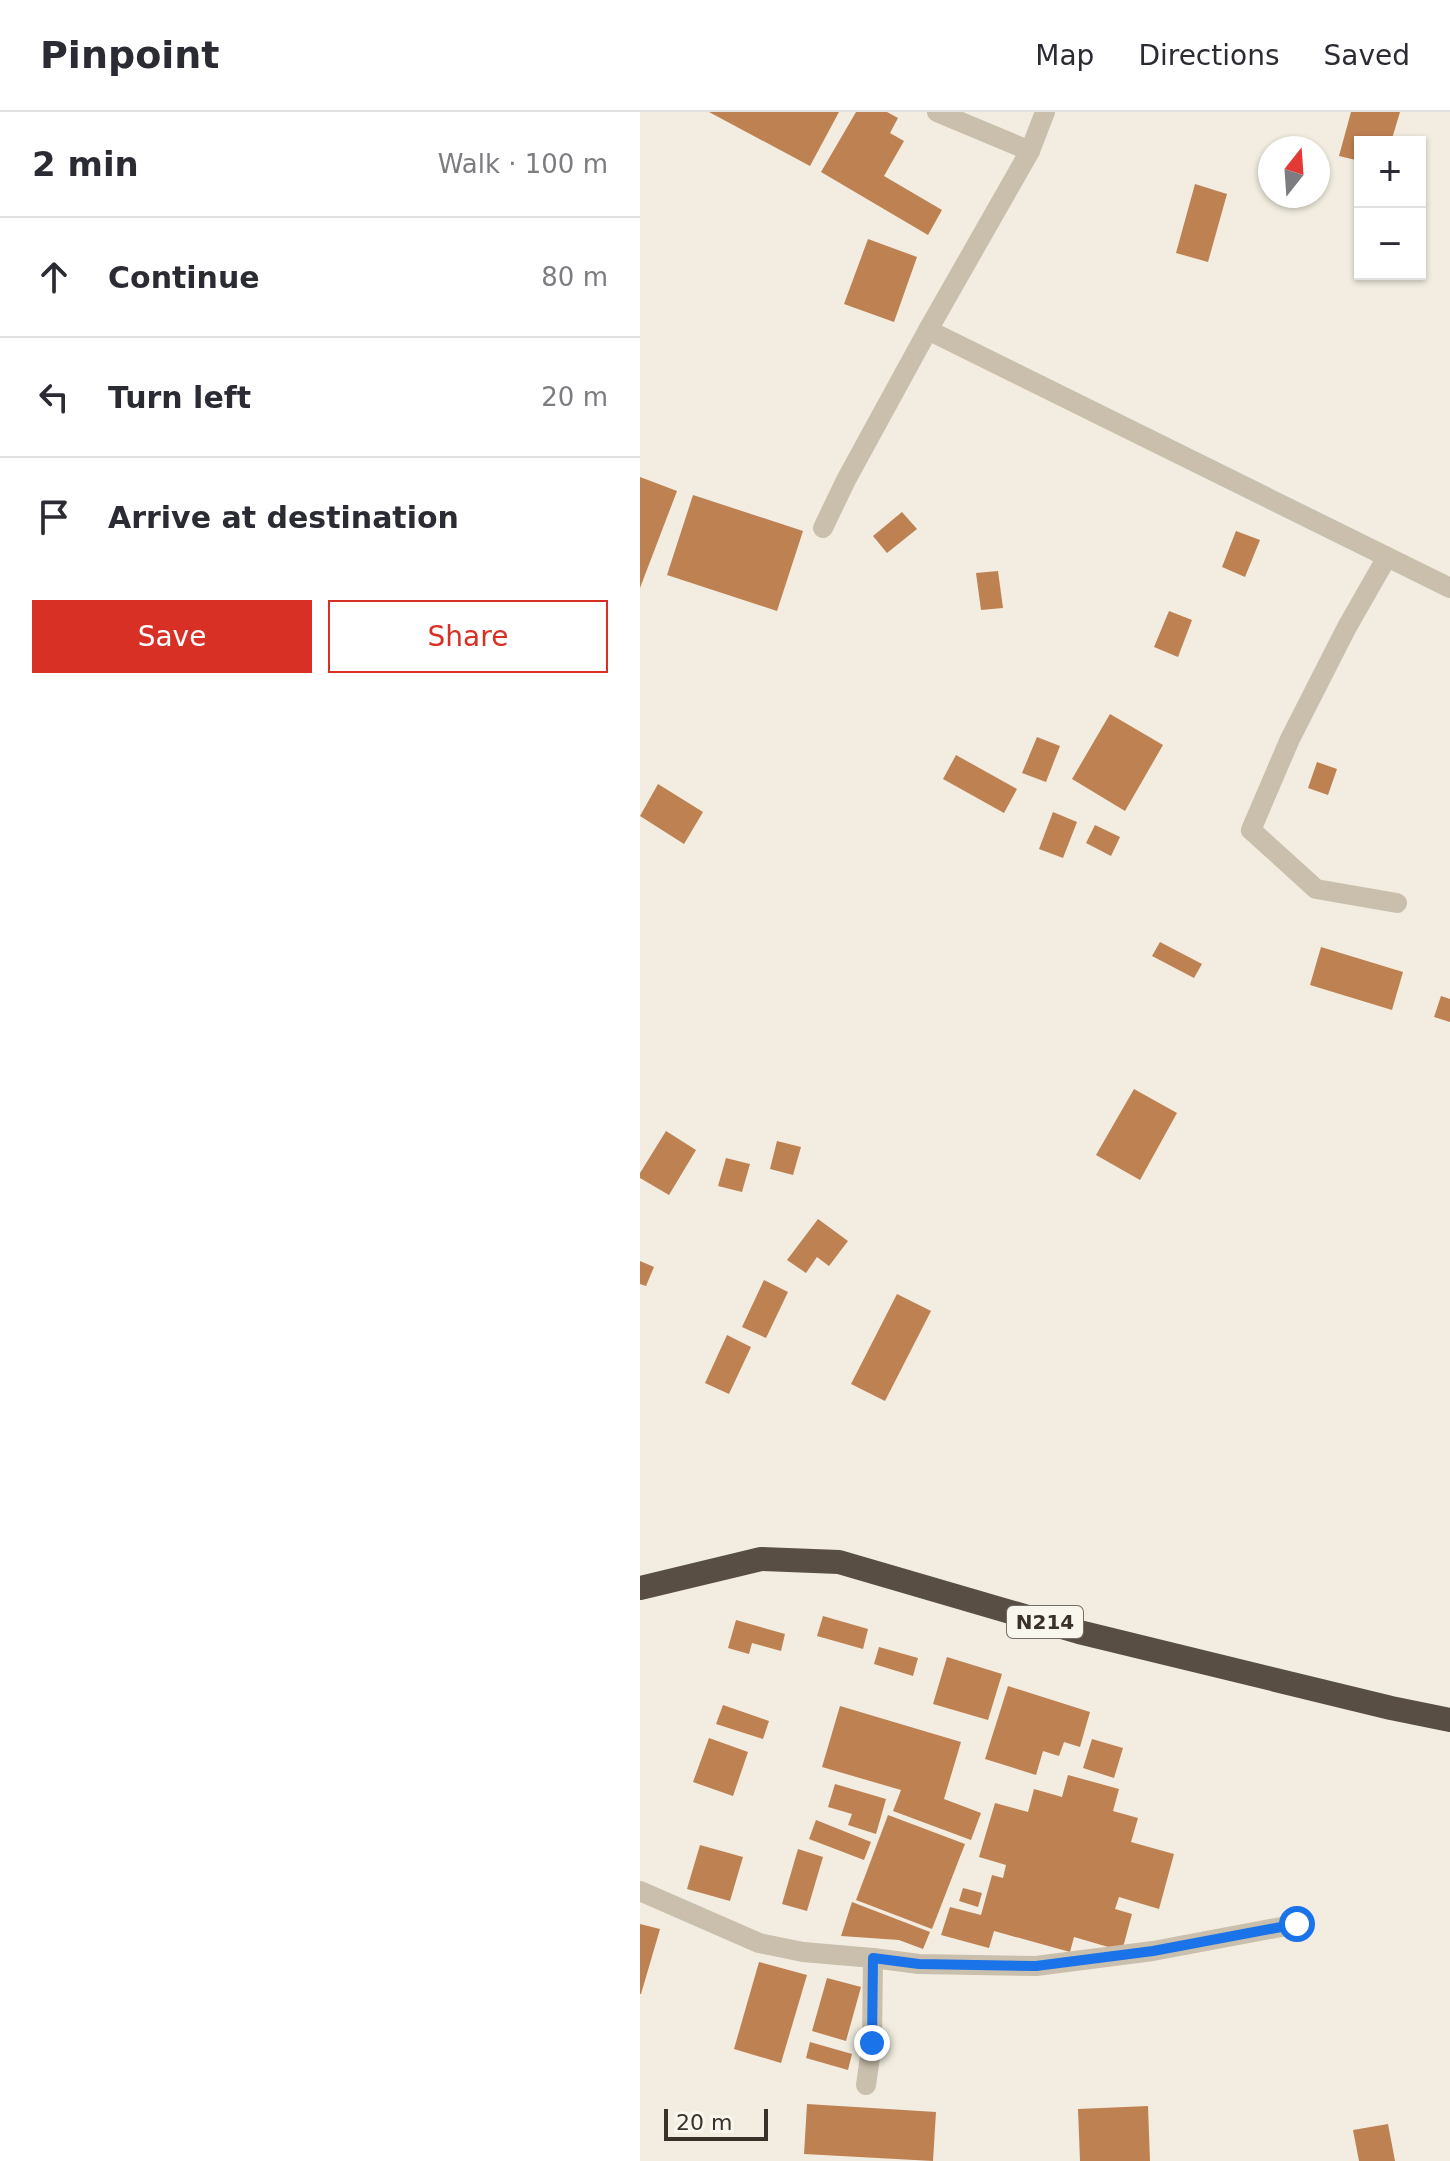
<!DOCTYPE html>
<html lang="en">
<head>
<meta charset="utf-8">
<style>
  body { margin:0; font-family:"DejaVu Sans",sans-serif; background:#f2f2f3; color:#2b2b33 }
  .controls { position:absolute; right:24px; top:24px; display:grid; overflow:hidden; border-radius:0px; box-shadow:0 2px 6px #0004 }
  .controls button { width:72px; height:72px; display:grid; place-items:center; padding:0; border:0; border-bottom:2px solid #e1e1e2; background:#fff; color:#2b2b33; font:40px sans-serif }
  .compass { position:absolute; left:618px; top:24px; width:72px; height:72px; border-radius:50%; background:#fff; box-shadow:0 2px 6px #0004; rotate:17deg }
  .scale { position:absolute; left:24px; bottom:20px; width:104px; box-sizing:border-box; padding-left:8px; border:4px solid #38322b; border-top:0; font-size:22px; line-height:28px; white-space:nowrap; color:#38322b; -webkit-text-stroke:6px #f9f6ed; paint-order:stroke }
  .stop { position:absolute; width:24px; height:24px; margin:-18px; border:6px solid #1a73e8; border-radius:50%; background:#fff }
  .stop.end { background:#1a73e8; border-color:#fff; box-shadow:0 2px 8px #0008 }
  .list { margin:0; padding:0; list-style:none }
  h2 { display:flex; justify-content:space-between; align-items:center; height:104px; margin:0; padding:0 32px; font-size:34px }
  h2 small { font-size:26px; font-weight:400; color:#7c7c81 }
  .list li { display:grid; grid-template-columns:52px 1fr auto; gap:24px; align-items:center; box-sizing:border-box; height:120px; padding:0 32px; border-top:2px solid #e1e1e2 }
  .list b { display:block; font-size:30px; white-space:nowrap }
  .list em { font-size:26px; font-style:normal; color:#7c7c81 }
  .actions { display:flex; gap:16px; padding:24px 32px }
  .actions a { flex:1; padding:18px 0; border:2px solid #d93025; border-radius:0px; text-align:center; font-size:28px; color:#d93025 }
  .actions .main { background:#d93025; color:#fff }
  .icon { flex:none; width:44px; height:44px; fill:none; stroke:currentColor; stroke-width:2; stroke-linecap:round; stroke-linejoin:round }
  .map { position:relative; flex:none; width:810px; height:2049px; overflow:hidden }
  header { display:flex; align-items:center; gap:48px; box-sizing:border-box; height:112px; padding:0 40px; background:#fff; border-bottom:2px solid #e1e1e2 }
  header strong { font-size:38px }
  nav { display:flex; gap:44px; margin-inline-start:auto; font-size:28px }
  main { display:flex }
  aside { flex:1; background:#fff }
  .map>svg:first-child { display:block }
  .building { fill:#be8152 }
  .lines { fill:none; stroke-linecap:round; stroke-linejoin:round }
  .minor { stroke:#c9bfac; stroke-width:20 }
  .highway { stroke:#584e43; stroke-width:24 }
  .route { stroke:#1a73e8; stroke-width:10 }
  .labels { text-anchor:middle; stroke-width:7; stroke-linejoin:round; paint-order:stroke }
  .shield { fill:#f9f6ed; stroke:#726d65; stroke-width:2 }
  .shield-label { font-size:20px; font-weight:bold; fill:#38322b }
</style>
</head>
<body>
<header>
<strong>Pinpoint</strong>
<nav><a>Map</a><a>Directions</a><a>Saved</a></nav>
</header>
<main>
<aside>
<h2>2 min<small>Walk · 100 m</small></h2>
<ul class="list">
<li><svg class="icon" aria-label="ahead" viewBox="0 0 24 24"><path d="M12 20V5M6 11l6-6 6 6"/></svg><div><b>Continue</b></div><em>80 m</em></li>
<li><svg class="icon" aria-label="left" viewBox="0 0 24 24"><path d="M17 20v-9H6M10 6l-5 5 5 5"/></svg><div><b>Turn left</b></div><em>20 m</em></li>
<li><svg class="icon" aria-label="arrive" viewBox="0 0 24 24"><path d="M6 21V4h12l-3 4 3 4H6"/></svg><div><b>Arrive at destination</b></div></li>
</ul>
<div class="actions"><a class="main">Save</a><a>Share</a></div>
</aside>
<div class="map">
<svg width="810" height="2049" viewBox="0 0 810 2049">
  <rect width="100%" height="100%" fill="#f2ede0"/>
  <g class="building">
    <path d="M69,0H199L170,54Z"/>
    <path d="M216,0H247L258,6L250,21L264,29L244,64L302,98L288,123L181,60Z"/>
    <path d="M711,0H760L751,30H720V49L699,44Z"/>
    <path d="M555,72L587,82L568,150L536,141Z"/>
    <path d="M228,127L277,145L254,210L204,192Z"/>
    <path d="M0,365L37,379L0,476Z"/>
    <path d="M53,383L163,419L137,499L27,463Z"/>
    <path d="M262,400L277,417L247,441L233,424Z"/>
    <path d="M596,419L620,428L605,465L582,455Z"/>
    <path d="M358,459L363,496L341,498L336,461Z"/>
    <path d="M529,499L552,508L538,545L514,535Z"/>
    <path d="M470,602L523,633L485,699L432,667Z"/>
    <path d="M397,625L420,634L406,670L382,661Z"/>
    <path d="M316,643L377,677L364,701L303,667Z"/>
    <path d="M677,650L697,657L688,683L668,676Z"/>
    <path d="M18,672L63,700L44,732L0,704Z"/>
    <path d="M413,700L437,710L423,746L399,737Z"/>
    <path d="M455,713L480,725L471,744L446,731Z"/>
    <path d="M520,830L562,852L554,866L512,844Z"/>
    <path d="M681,835L763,860L752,898L670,873Z"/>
    <path d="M801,884L810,887V910L794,905Z"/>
    <path d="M494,977L537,1001L500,1068L456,1043Z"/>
    <path d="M26,1019L56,1038L29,1083L0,1066V1061Z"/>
    <path d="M137,1029L161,1035L153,1063L130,1057Z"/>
    <path d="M86,1046L110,1052L102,1080L78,1074Z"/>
    <path d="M178,1107L208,1129L189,1154L177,1145L166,1161L147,1148Z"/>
    <path d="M0,1149L14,1155L6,1174L0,1172Z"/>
    <path d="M124,1168L148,1180L126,1226L102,1215Z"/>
    <path d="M257,1182L291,1199L245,1289L211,1272Z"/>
    <path d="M87,1223L111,1235L89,1282L65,1271Z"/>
    <path d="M183,1504L228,1517L223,1537L177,1524Z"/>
    <path d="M96,1508L145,1522L141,1539L112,1531L109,1542L88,1536Z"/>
    <path d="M239,1535L278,1546L273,1564L234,1552Z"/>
    <path d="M307,1545L362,1562L348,1608L293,1592Z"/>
    <path d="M368,1574L450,1600L440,1635L424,1630L419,1644L403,1639L396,1663L345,1647Z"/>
    <path d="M83,1593L129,1609L123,1627L76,1612Z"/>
    <path d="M200,1594L321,1630L304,1687L341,1701L331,1728L253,1699L261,1678L182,1655Z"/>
    <path d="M69,1626L108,1640L93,1684L53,1670Z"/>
    <path d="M452,1627L483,1636L474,1666L443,1656Z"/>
    <path d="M428,1663L479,1677L473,1699L498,1706L491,1730L534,1742L519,1797L479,1785L475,1797L492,1802L482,1839L434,1825L430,1840L354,1819L349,1836L301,1823L310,1795L341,1803L352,1763L363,1766L366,1753L339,1745L355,1691L388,1700L394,1677L422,1685Z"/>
    <path d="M195,1672L246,1687L236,1722L208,1713L212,1702L188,1695Z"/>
    <path d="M248,1703L325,1732L292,1817L216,1788Z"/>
    <path d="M176,1708L231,1730L224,1748L169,1727Z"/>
    <path d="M60,1733L103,1745L90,1789L47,1777Z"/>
    <path d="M158,1737L183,1745L167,1799L142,1792Z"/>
    <path d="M323,1776L342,1781L338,1795L319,1789Z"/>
    <path d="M212,1790L290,1820L283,1837L259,1828L201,1824Z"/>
    <path d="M0,1812L20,1817L1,1882H0Z"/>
    <path d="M119,1850L167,1863L141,1951L94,1937Z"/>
    <path d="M187,1866L221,1875L206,1929L172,1919Z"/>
    <path d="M170,1930L212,1942L208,1958L166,1946Z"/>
    <path d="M167,1992L296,2000L293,2049L164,2042Z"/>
    <path d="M508,1994L510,2049H440L438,1997Z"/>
    <path d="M748,2012L755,2049H719L713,2018Z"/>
  </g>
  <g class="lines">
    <g class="minor">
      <path d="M297,0L390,39"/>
      <path d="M405,0L390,39L288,218L810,476"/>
      <path d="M183,416L206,368L288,218"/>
      <path d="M747,445L707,515L650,627L611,718L676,777L757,791"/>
      <path d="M0,1779L119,1831L163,1840L233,1846L279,1852L396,1854L513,1839L657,1812"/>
      <path d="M226,1973L232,1931L233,1846"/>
    </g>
    <path class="highway" d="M0,1476L121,1447L199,1450L439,1520L751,1596L810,1608"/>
  </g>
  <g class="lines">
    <path class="route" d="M232,1931L233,1846L279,1852L396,1854L513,1839L657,1812"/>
  </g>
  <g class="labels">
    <rect class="shield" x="367" y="1494" width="76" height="32" rx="6"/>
    <g class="shield-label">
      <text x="405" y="1517">N214</text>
    </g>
  </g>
</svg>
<div class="controls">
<button>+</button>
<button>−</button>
</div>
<svg class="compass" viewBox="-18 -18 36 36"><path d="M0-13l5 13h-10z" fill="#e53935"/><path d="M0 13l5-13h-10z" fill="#7c7c81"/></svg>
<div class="scale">20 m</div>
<div class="stop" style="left:657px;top:1812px"></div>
<div class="stop end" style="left:232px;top:1931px"></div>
</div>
</main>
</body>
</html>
